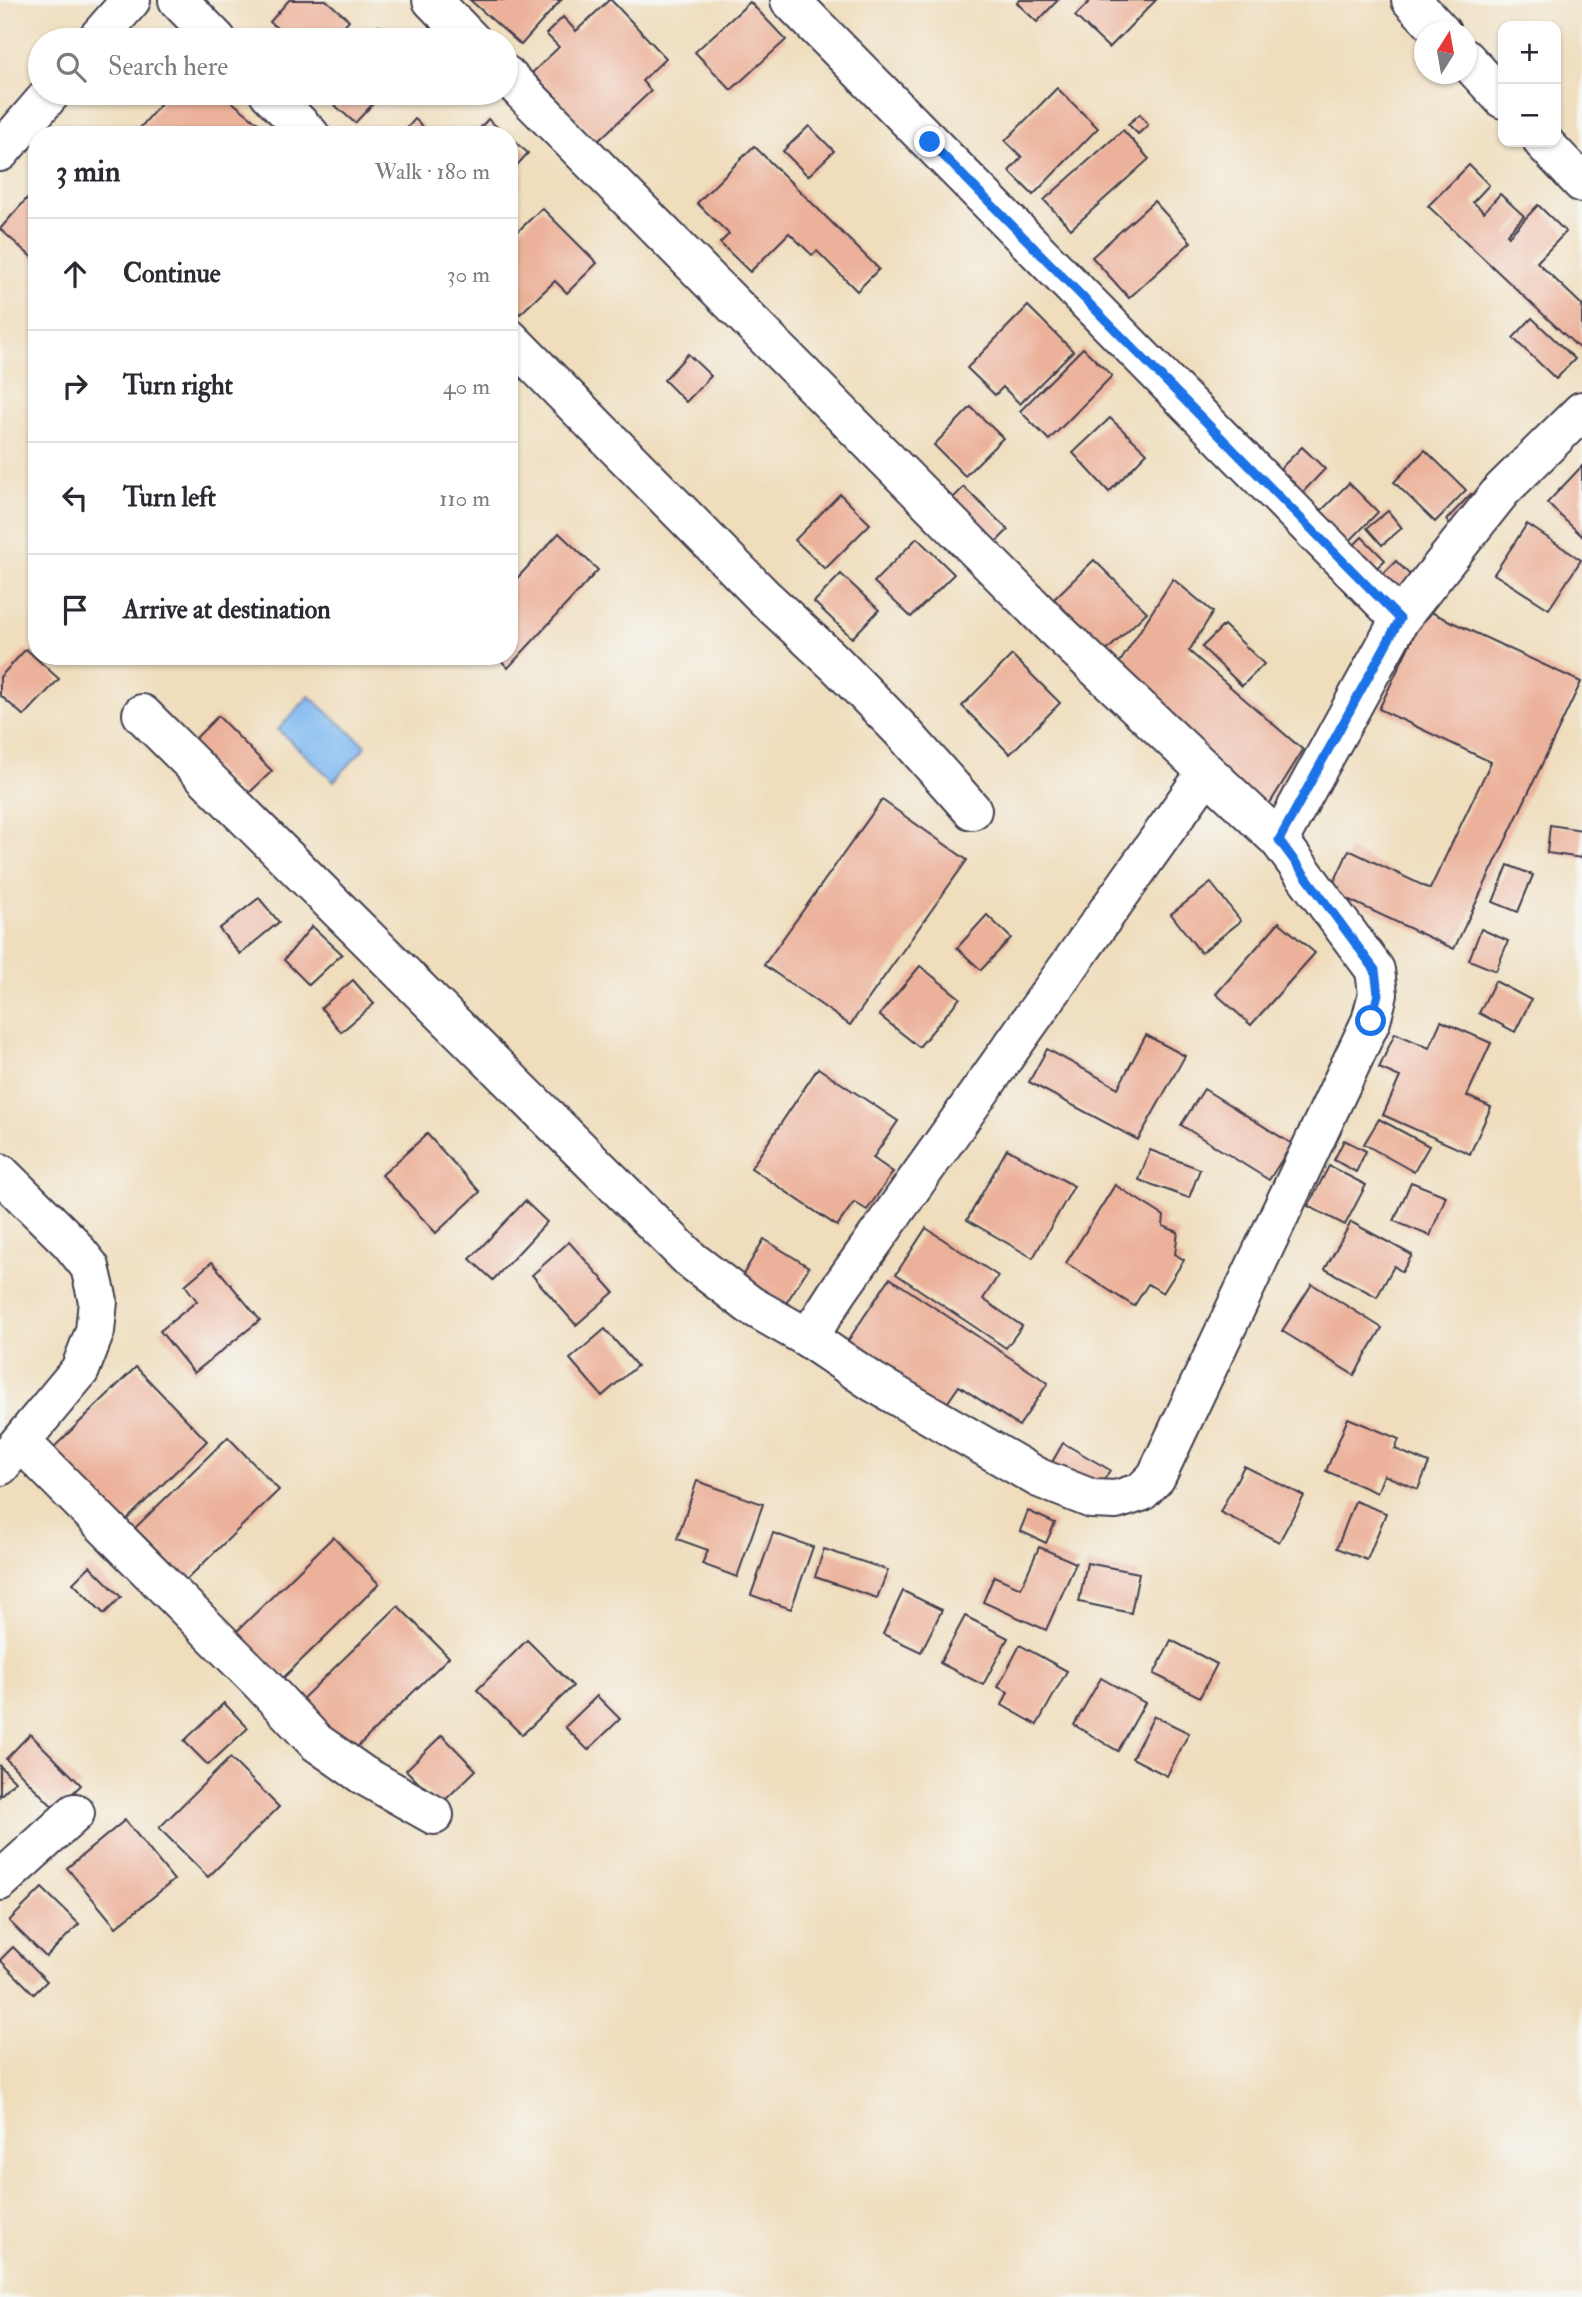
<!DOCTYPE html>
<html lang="en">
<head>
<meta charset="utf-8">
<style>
  body { margin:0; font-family:"IM FELL Double Pica",serif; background:#f7f7f7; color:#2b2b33 }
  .controls { position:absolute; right:21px; top:21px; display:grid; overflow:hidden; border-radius:14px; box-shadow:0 2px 5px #0004 }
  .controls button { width:63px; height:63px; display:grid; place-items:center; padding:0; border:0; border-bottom:2px solid #e1e1e2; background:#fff; color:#2b2b33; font:35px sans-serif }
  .compass { position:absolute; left:1414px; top:21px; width:63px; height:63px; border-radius:50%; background:#fff; box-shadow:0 2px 5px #0004; rotate:11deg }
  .stop { position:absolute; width:21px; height:21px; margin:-16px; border:5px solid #1a73e8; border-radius:50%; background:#fff }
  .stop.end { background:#1a73e8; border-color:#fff; box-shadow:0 2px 7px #0008 }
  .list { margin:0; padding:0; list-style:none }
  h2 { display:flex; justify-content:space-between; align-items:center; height:91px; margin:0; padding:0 28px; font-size:30px }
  h2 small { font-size:23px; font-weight:400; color:#7c7c81 }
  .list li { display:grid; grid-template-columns:46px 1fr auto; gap:21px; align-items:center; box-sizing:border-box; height:112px; padding:0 28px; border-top:2px solid #e1e1e2 }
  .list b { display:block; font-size:26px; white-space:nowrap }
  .list em { font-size:23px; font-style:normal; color:#7c7c81 }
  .icon { flex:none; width:38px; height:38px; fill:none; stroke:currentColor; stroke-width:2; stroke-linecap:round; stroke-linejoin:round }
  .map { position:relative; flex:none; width:1582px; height:2297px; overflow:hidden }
  .search { position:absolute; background:#fff; box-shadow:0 2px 5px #0004; left:28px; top:28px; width:490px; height:77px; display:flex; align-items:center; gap:18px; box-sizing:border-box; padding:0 24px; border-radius:38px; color:#7c7c81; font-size:26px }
  .panel { position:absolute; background:#fff; box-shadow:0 2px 5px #0004; left:28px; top:126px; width:490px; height:539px; border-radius:28px }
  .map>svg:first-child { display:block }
  .water { fill:#81b9f1; stroke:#526e96; stroke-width:2 }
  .building { fill:#ecb19a }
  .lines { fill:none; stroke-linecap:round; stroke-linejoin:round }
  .minor-casing { stroke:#413e4e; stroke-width:42 }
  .major-casing { stroke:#413e4e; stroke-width:42 }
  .minor { stroke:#fff; stroke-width:38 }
  .major { stroke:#fff; stroke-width:38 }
  .route { stroke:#1a73e8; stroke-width:9 }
</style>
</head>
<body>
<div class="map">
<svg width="1582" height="2297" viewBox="0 0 1582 2297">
  <rect width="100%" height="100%" fill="#f6f6f2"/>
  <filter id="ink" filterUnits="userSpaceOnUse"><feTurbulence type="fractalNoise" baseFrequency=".0143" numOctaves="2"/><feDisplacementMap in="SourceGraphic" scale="14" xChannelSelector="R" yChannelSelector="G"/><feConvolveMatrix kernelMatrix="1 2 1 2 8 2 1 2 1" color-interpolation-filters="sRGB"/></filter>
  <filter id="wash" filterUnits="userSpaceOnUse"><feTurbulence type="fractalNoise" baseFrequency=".00686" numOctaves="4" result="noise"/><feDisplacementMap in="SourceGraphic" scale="28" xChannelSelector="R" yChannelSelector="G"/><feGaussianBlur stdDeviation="1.57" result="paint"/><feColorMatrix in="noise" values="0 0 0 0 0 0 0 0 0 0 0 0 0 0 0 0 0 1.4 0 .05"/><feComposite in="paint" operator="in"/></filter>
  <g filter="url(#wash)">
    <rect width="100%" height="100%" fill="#efddbc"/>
    <path class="water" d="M309,696L366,746L334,781L278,730Z"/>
    <g id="blocks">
      <g class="building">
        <path d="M289,0H326L349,20L331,40H291L270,22Z"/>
        <path d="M470,0H561L521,45Z"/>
        <path d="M609,0H611L666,58L642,81L651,91L598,141L532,73L559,47L546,34L563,17L576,31Z"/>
        <path d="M1019,0H1058L1037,22L1017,3Z"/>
        <path d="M1091,0H1156L1109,48L1075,16Z"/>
        <path d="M750,2L786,40L731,90L695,52Z"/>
        <path d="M379,26L394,40H366Z"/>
        <path d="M1057,88L1098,128L1033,195L1009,171L1022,157L1005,141Z"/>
        <path d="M170,93H221L268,131L265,135H134Z"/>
        <path d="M321,93H383L355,123Z"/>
        <path d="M1140,114L1148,125L1138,134L1128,124Z"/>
        <path d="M415,119L432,135H401Z"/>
        <path d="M488,119L506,135H474Z"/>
        <path d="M809,126L834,151L808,176L783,151Z"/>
        <path d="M1123,130L1149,159L1071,229L1044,200Z"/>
        <path d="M509,137L528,153L509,174Z"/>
        <path d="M754,146L879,269L857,291L817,251L812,255L789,233L750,272L720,243L729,234L697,203Z"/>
        <path d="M1469,165L1489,185L1473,202L1484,212L1500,194L1524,216L1507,234L1509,236L1538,205L1566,232L1537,262L1582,305V351L1428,206Z"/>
        <path d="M37,187V262L0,229Z"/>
        <path d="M1154,201L1191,242L1129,298L1092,257Z"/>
        <path d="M542,208L597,263L567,293L555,281L520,314L509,303V240Z"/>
        <path d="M1028,306L1073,351L1020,404L1003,387L995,395L967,368Z"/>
        <path d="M1532,318L1575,359L1556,379L1513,338Z"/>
        <path d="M1083,348L1112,376L1049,440L1020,411Z"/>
        <path d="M688,354L711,376L686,402L664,380Z"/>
        <path d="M971,407L1003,438L965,476L934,445Z"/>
        <path d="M1110,418L1147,453L1109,492L1073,453Z"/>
        <path d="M1302,447L1325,469L1301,494L1278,471Z"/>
        <path d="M1425,450L1466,490L1435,522L1394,482Z"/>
        <path d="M1582,466V536L1547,503Z"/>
        <path d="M1349,483L1378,512L1341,550L1310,522Z"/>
        <path d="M964,487L1008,530L987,551L943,508Z"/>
        <path d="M840,494L870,524L825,569L795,540Z"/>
        <path d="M1471,494L1487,508L1461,534L1446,520Z"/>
        <path d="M1388,511L1402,528L1382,545L1367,528Z"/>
        <path d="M1527,524L1581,560L1549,609L1494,574Z"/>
        <path d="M559,533L598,570L508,668L497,656H509V587Z"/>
        <path d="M1362,537L1385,560L1367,577L1344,555Z"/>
        <path d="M917,538L954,574L911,617L874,582Z"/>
        <path d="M1094,560L1147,612L1095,662L1070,636L1080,626L1054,599Z"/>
        <path d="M1396,561L1415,580L1396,599L1377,580Z"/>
        <path d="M841,574L879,610L852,638L814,602Z"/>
        <path d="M1173,579L1213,612L1189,651L1303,750L1260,819L1113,673Z"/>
        <path d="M1426,610L1581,682L1454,949L1330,891L1349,850L1430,889L1491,762L1379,709Z"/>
        <path d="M1224,625L1264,664L1242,686L1202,647Z"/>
        <path d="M26,649L59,679L24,716L0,695V677Z"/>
        <path d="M1012,655L1060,703L1010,754L962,706Z"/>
        <path d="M218,716L272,771L244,798L190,744Z"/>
        <path d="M882,800L967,860L850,1025L764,965Z"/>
        <path d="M1550,825L1582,830V858L1547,853Z"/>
        <path d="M1508,865L1533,875L1518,912L1493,902Z"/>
        <path d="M1211,883L1241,921L1201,953L1171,914Z"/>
        <path d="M259,898L279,922L240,954L219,929Z"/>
        <path d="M987,915L1011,938L981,970L957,948Z"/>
        <path d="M1279,922L1315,953L1251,1025L1216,994Z"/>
        <path d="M312,926L342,954L309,985L284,960Z"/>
        <path d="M1481,929L1508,941L1496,971L1469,960Z"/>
        <path d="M920,966L960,998L919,1047L879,1015Z"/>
        <path d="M353,980L374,1004L341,1032L321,1008Z"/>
        <path d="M1495,981L1531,1000L1515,1032L1479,1013Z"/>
        <path d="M1441,1021L1491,1043L1467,1096L1491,1107L1470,1154L1383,1115L1400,1077L1379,1068L1395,1033L1429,1048Z"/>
        <path d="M1146,1035L1185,1056L1138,1140L1029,1082L1047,1049L1118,1088Z"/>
        <path d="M818,1068L898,1121L873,1158L893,1172L867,1210L854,1202L837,1226L751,1168Z"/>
        <path d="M1204,1089L1292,1144L1269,1180L1181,1125Z"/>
        <path d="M1379,1119L1429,1146L1414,1172L1364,1144Z"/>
        <path d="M427,1134L480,1192L436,1233L382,1175Z"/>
        <path d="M1344,1140L1366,1151L1356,1172L1334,1160Z"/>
        <path d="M1007,1149L1074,1186L1033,1258L967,1220Z"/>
        <path d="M1150,1150L1200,1169L1189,1198L1139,1180Z"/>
        <path d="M1329,1166L1366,1185L1345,1225L1308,1206Z"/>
        <path d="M1411,1182L1446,1196L1430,1236L1394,1221Z"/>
        <path d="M1115,1185L1164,1216L1163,1226L1178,1232L1175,1254L1184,1260L1163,1293L1148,1284L1134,1306L1066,1263Z"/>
        <path d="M525,1201L547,1222L493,1280L470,1259Z"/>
        <path d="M1351,1222L1412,1255L1402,1272L1394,1266L1377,1297L1325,1269Z"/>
        <path d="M926,1228L998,1276L983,1299L1022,1326L1006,1348L896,1274Z"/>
        <path d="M764,1239L809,1267L785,1305L741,1278Z"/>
        <path d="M569,1242L614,1292L576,1325L532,1275Z"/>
        <path d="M212,1262L260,1320L194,1373L160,1331L197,1301L185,1285Z"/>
        <path d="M890,1278L1048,1383L1019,1426L959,1386L937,1418L839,1354Z"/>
        <path d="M1312,1284L1382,1328L1354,1375L1282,1331Z"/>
        <path d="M605,1329L637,1366L602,1396L570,1359Z"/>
        <path d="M136,1367L207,1441L119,1527L47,1454Z"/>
        <path d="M1348,1418L1399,1439L1395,1449L1429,1463L1418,1489L1384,1475L1377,1493L1326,1471Z"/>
        <path d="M228,1437L279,1490L186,1580L135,1528Z"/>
        <path d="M1063,1443L1110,1470L1093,1498L1047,1471Z"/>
        <path d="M1244,1466L1304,1496L1279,1542L1220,1512Z"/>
        <path d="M697,1481L763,1504L737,1577L702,1564L708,1550L677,1539Z"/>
        <path d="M1355,1501L1386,1513L1367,1560L1337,1548Z"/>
        <path d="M1028,1511L1055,1523L1046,1543L1020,1531Z"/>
        <path d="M773,1533L813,1547L791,1609L751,1595Z"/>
        <path d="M333,1537L379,1584L273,1688L227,1641Z"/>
        <path d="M1039,1547L1076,1563L1046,1630L983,1602L994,1576L1021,1588Z"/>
        <path d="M824,1549L888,1570L877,1598L815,1577Z"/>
        <path d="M1087,1563L1139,1573L1131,1613L1079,1602Z"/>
        <path d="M90,1566L121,1597L104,1614L73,1583Z"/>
        <path d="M903,1591L942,1610L921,1652L883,1634Z"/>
        <path d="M398,1606L449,1657L347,1757L296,1705Z"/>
        <path d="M965,1616L1008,1638L983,1685L940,1663Z"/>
        <path d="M527,1640L573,1686L522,1735L477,1690Z"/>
        <path d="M1171,1640L1217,1664L1200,1697L1154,1674Z"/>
        <path d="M1020,1645L1067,1671L1037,1725L1002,1705L1008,1692L998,1687Z"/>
        <path d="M1101,1678L1145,1703L1118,1751L1074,1725Z"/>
        <path d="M597,1696L620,1719L588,1750L565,1727Z"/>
        <path d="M224,1703L248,1728L208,1765L184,1741Z"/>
        <path d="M1154,1716L1189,1733L1167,1776L1132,1758Z"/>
        <path d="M30,1734L81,1785L56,1810L6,1759Z"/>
        <path d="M442,1735L476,1770L440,1805L406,1770Z"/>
        <path d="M230,1758L279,1807L208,1877L159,1828Z"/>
        <path d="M0,1766L15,1781L0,1796Z"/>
        <path d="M125,1820L174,1880L116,1927L67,1868Z"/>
        <path d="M42,1888L79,1924L46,1957L9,1921Z"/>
        <path d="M13,1947L47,1981L34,1994L0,1960Z"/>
      </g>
    </g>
  </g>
  <g filter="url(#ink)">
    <use href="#blocks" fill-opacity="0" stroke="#413e4e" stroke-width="2"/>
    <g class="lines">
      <g class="minor-casing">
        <g id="minor">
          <path d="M178,0L217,40"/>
          <path d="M432,0L471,40"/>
          <path d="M790,0L1400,619"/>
          <path d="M1411,0L1441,32"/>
          <path d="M1466,59L1503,99"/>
          <path d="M506,75L1053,627L1279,840L1375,970L1378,994L1371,1021L1156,1477L1141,1492L1116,1500L1092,1499L1039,1478L873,1382L808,1338L839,1290L1206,773"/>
          <path d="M269,93L310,135"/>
          <path d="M1543,142L1582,183"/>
          <path d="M509,338L765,598L835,663L901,730L972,810"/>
          <path d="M142,714L691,1260L750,1305L808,1338"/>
          <path d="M1279,840L1400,619L1502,490L1582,411"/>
          <path d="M0,1173L70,1242L90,1267L98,1301L95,1331L80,1370L0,1466"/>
          <path d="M21,1442L259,1681L316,1742L363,1775L434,1815"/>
          <path d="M0,1881L75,1813"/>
        </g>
      </g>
      <g class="major-casing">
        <g id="major">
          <path d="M96,40L131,0"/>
          <path d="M0,152L51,93"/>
        </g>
      </g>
      <use href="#minor" class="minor"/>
      <use href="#major" class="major"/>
    </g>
  </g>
  <g class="lines" filter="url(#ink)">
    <path class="route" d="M930,142L1400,619L1279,840L1375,970L1378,994L1371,1021"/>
  </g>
</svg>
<div class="controls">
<button>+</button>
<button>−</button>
</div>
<svg class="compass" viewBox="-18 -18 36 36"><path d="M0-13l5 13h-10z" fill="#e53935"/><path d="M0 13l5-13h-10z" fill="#7c7c81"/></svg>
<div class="stop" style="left:1371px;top:1021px"></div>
<div class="stop end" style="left:930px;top:142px"></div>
<div class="search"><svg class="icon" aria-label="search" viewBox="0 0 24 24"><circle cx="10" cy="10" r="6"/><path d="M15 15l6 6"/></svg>Search here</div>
<section class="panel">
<h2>3 min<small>Walk · 180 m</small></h2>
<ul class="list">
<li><svg class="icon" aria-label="ahead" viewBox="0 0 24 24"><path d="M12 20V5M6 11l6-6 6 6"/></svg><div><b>Continue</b></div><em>30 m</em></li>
<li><svg class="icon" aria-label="right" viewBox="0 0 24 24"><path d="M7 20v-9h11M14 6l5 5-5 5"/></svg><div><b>Turn right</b></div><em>40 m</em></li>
<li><svg class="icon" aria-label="left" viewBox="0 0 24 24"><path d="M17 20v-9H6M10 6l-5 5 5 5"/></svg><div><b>Turn left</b></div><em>110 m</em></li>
<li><svg class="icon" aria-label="arrive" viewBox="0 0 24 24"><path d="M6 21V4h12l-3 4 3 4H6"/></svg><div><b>Arrive at destination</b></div></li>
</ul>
</section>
</div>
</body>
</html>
